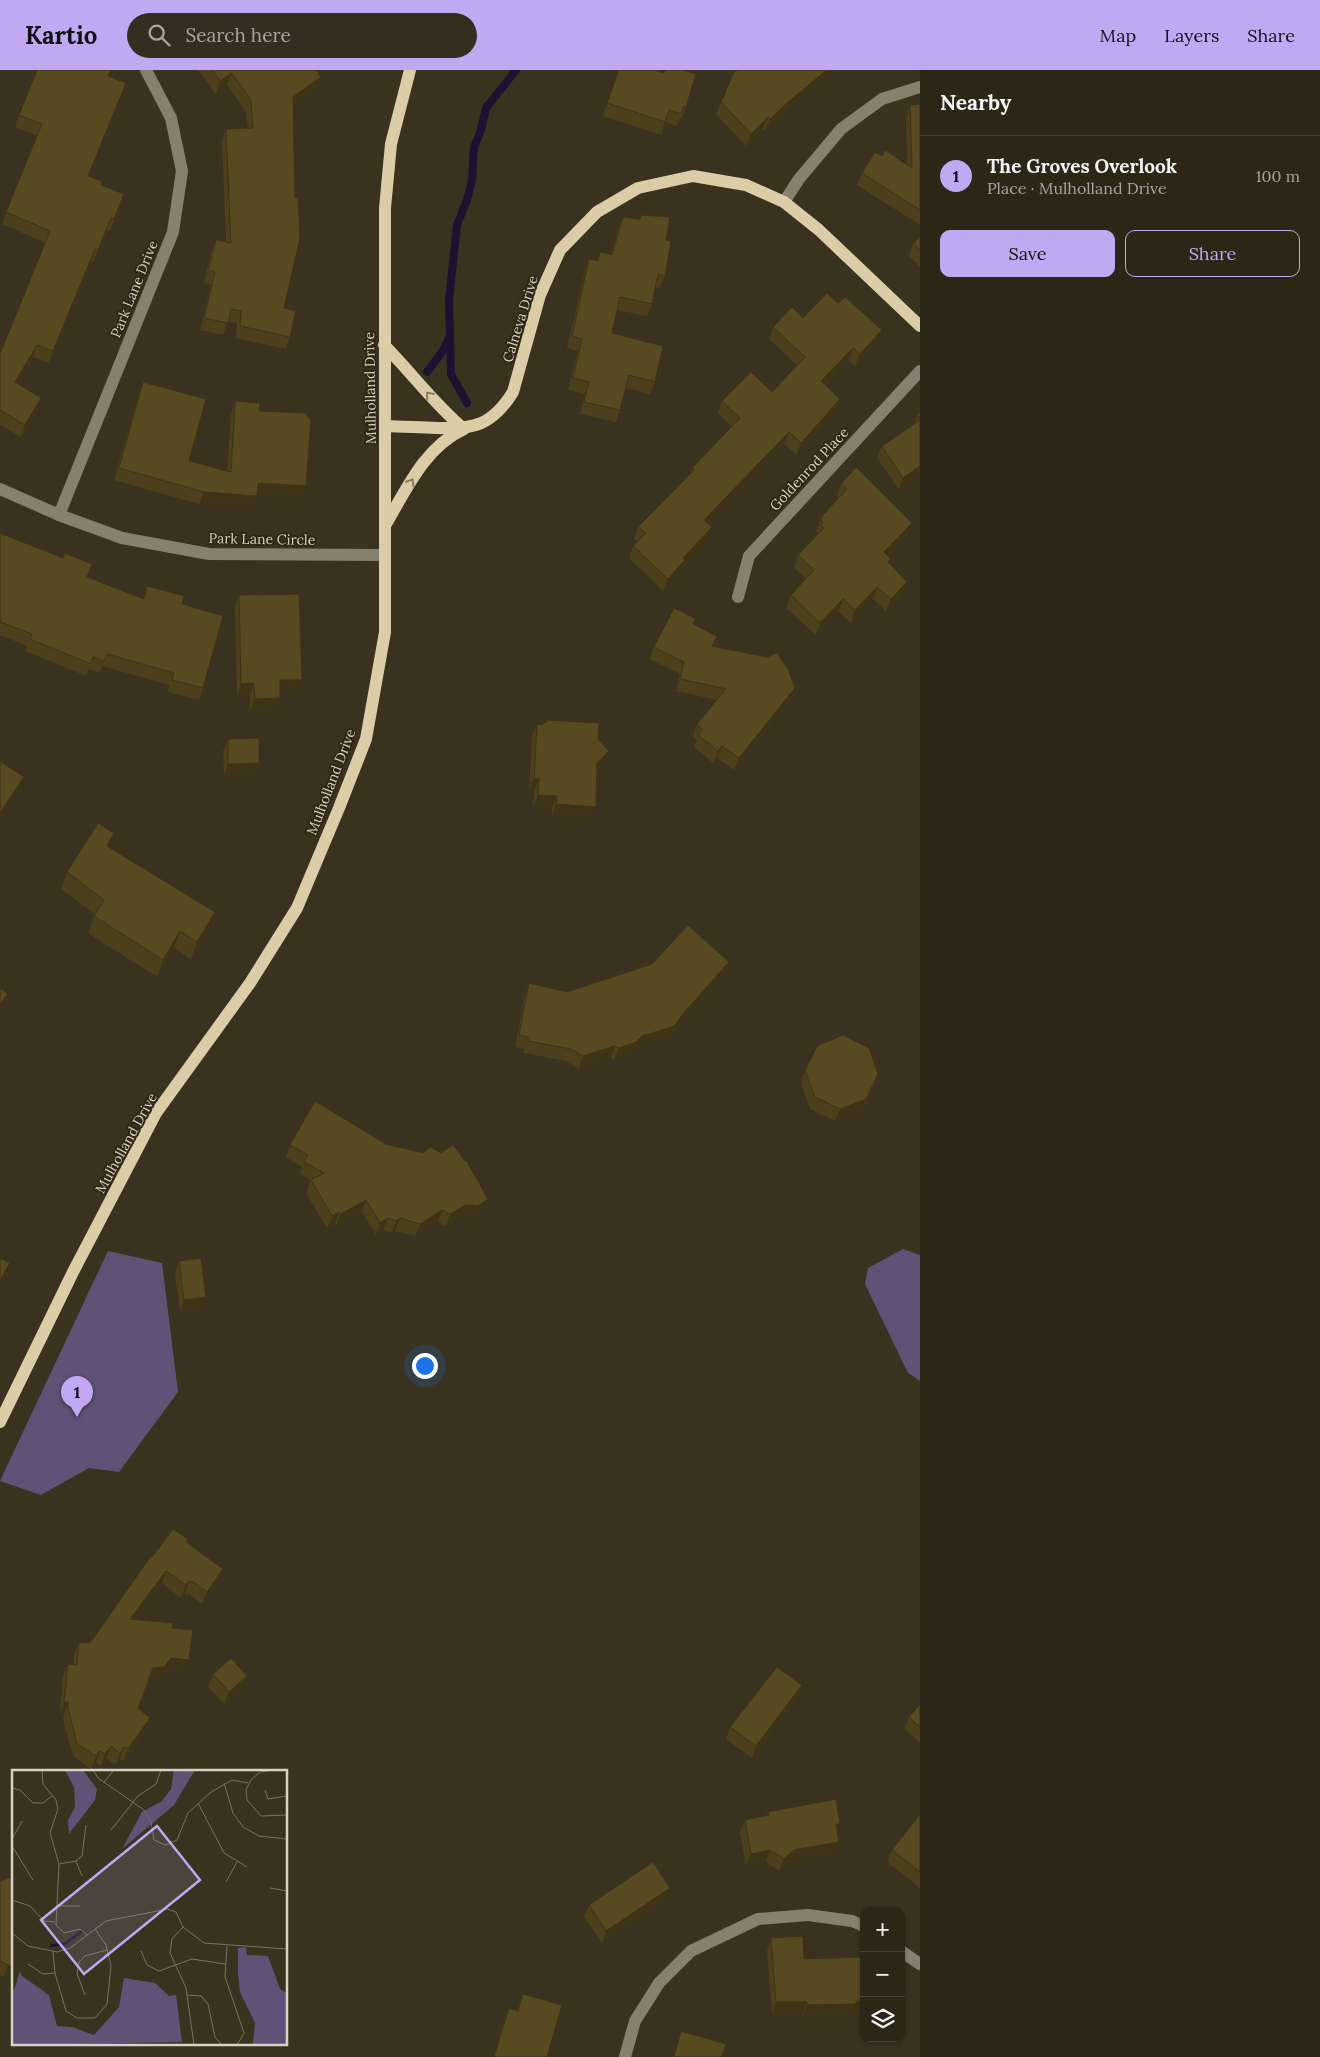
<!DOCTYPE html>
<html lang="en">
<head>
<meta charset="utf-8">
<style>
  body { margin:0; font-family:Lora,serif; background:#332e1f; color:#f1f3f6 }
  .controls { position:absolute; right:15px; bottom:15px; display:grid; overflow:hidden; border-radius:10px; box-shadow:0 1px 4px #0004 }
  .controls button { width:45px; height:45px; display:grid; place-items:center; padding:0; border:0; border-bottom:1px solid #474335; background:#2b2616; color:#f1f3f6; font:25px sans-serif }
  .you { position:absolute; left:424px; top:1295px; width:18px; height:18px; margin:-12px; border:4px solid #fff; border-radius:50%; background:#1a73e8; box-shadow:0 0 0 8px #1a73e833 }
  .badge { display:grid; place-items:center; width:32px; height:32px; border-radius:50%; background:#c0a8f3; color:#111; font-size:16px; font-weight:700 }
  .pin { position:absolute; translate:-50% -41px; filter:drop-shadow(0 1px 2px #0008) }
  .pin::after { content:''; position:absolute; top:26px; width:18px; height:15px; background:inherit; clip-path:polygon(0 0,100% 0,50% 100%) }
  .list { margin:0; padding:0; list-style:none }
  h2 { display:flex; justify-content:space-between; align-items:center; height:65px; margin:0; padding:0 20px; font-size:21px }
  h2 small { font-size:16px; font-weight:400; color:#a6a5a1 }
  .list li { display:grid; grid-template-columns:32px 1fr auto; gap:15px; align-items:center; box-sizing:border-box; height:80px; padding:0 20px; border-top:1px solid #474335 }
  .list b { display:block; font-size:19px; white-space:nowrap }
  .list p { margin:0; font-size:16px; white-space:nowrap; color:#a6a5a1 }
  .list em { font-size:16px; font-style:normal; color:#a6a5a1 }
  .actions { display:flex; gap:10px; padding:15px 20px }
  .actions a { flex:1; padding:11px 0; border:1px solid #c0a8f3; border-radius:10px; text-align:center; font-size:18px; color:#c0a8f3 }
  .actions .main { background:#c0a8f3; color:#111 }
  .icon { flex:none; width:28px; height:28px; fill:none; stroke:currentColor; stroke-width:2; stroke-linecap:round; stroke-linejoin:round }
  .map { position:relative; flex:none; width:920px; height:1987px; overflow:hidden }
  header { display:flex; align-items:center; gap:30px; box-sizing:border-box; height:70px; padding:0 25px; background:#c0a8f3; color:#111 }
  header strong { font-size:24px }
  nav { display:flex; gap:28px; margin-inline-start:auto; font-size:18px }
  .search { width:350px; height:45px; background:#332e1f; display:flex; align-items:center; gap:12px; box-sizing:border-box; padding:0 18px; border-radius:28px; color:#a6a5a1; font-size:19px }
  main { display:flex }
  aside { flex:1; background:#2b2616 }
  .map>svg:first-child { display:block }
  .green { fill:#5e5377 }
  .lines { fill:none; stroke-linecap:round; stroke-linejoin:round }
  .stream { stroke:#1d1131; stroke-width:8 }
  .minor { stroke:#86806e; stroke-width:12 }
  .major { stroke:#dbcda8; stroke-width:12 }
  .wall { fill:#4b3f1c }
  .shaded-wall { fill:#3d3316 }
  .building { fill:#574920; stroke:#3d3316 }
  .oneway { stroke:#857a5e }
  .labels { text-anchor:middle; stroke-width:4; stroke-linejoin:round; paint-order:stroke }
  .street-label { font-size:14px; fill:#d6d2c6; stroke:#2f2814 }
  .inset-river { fill:none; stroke:#1d1131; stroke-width:2.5 }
  .inset-road { fill:none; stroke:#787261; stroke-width:1 }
  .view { fill:#c0a8f3; fill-opacity:0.15; stroke:#c0a8f3; stroke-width:2.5 }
  .inset-edge { fill:none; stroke:#d6d2c6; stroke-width:2.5 }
</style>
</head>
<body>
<header>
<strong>Kartio</strong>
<div class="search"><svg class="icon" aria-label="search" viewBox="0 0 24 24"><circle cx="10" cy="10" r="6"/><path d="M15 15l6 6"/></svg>Search here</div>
<nav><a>Map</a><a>Layers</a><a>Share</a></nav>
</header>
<main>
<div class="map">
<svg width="920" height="1987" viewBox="0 0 920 1987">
  <rect width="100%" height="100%" fill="#39321e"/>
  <g class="green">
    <path d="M903,1179L920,1185V1311L908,1303L865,1214L868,1198Z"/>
    <path d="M108,1181L162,1193L178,1322L119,1402L89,1398L41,1425L0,1411Z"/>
  </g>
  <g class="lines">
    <g class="stream">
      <path d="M427,302L442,282L449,268"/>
      <path d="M467,333L451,304L449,230L457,155L467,130L472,110L474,77L481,60L486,38L516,0"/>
    </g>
    <g class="minor">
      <path d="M784,132L799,109L841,59L882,29L920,17"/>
      <path d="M0,419L59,445L122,468L209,484L384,485"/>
      <path d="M59,445L173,162L182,101L171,48L146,0"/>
      <path d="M738,527L749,486L920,301"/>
      <path d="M901,1881L920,1894"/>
      <path d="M625,1987L635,1951L659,1913L691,1881L758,1849L808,1845L852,1851L864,1856"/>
    </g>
    <g class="major">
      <path d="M384,275C411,302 434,334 464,359C425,377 407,418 386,454"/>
      <path d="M386,356C403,357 420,357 437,358C474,359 492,356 513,322L540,225L560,180L597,142L638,118L693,106L746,115L784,132L819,160L920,256"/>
      <path d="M0,1352L73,1202L156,1043L250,913L297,838L339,738L366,669L385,562V138L391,74L410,0"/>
    </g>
  </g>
  <g class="wall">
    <path d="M111,0L109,6L126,13L88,106L101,115L124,124L110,161L107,160L93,192L91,191L49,293L33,287L17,313L37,340L21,367L0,355V284L45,173L2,154L37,66L15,57L19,45Z"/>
    <path d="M198,0H316L317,19L294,35L284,238L290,267L286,279L236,268L237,253L228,252L223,265L200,260L211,214L204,213L211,182L216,170L226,172L222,71L226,59L248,58L246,42L227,15L216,24Z"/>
    <path d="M618,0L686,37L681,49L680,48L677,56L665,52L661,65L603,46Z"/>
    <path d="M721,32L782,45L765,61L763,59L746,76L716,44Z"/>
    <path d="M920,34V155L857,115L862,103L882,86L907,95L906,47L910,35Z"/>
    <path d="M641,145L666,170L665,206L660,218L655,217L652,234L647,246L617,240L612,263L655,312L650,324L626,318L620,340L616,352L580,344L585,324L568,320L578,281L567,278L585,201L589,189L597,191L600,182L611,185L618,159L623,147L639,149Z"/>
    <path d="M920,167V197L909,186L913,174Z"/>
    <path d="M838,233L882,260L878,272L855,296L848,290L825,315L840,329L836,341L796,385L784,374L708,453V469L683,496L680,502L663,521L629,488L633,476L637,472L634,469L638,457L689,405L692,398L732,357L718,343L722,331L772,322L797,295L769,269L773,257L803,248Z"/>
    <path d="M143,312L189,391L227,401L231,344L235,331L259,341L302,428L257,425L253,438L199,434L114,410L139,324Z"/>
    <path d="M920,342V405L899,420L877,388L882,376L913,355L917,344Z"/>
    <path d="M841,414L912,453L907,465L888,486L889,494L903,524L886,541L873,529L851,553L838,541L816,565L786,538L791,525L806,509L794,497L798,485L817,465L818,463L816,462L817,458L822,446L839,427L837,426Z"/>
    <path d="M0,463L87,507L143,529L147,516L182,534L203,618L199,630L168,622L169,615L102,596L99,603L89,599L86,606L25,581L27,576L0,565Z"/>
    <path d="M239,525L297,622H280V628L275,640L250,641V625L237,626L235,537Z"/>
    <path d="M695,548L693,554L713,577L791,630L734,700L717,688L713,693L694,677L697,670L693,666L697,654L717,630L676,621L680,604L649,589L654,577Z"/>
    <path d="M547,650L598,669L605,693L597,701L592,749L552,747V738L533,737L534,721H529L532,667L537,654L542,655L543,652H546Z"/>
    <path d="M228,669L259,693L255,706H224L223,681Z"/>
    <path d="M109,777L209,859L191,889L174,878L157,907L88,863L95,844L61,819L67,802Z"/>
    <path d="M729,892L724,904L677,958L670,968L637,978L632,984L614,990L611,988L579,999L566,991L524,983V979L515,977L525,925L529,913L567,922Z"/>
    <path d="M805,1001L874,1016L862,1041L835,1051L810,1039L801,1013Z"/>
    <path d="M386,1074L483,1141L474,1148L461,1147L446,1156L438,1152L415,1166L395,1161L392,1163L383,1160L376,1165L362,1142L336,1156L335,1154L327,1158L306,1123L311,1110L300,1104L302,1097L286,1087L290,1075Z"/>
    <path d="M179,1191L206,1227L202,1239L180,1242L175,1203Z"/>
    <path d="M188,1469L187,1473L219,1511L202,1534L188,1523L187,1525L185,1523L181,1528L162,1513L135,1549L172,1558L189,1590L185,1602L166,1601L160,1609L149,1611L138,1638L146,1660L124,1691L120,1689L116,1695L106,1688L101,1696L96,1693L91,1699L73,1686L63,1650L64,1645L60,1644L63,1606L68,1594L74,1595V1584L79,1572L90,1573L152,1487Z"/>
    <path d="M213,1604L247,1606L242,1618L224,1634L208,1616Z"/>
    <path d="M802,1615L798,1627L752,1688L726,1669L730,1657Z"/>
    <path d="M920,1634V1673L904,1659L909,1647Z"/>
    <path d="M768,1742L838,1761L835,1784L789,1792L779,1801L766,1792L746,1796L740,1762L745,1750L766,1746Z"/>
    <path d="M920,1744V1818L887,1792L892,1780Z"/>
    <path d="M14,1806V1908L4,1907L0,1905V1811Z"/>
    <path d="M670,1818L666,1831L602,1873L584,1847L589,1835Z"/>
    <path d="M771,1868L804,1889L864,1887V1942L853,1943L852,1946L802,1947V1944L772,1945L767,1881Z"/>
    <path d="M523,1924L547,1987H494L504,1950L509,1938L517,1940Z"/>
    <path d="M681,1961L722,1987H673Z"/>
  </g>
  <g class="shaded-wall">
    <path d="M827,0H837L782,45L765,61L770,49L787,33Z"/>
    <path d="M232,3L227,15L216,24L220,11Z"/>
    <path d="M321,7L317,19L289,39L293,27Z"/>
    <path d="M768,47L763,59L746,76L751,64Z"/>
    <path d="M95,179L91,191L49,293L53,281Z"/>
    <path d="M882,260L878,272L855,296L860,284Z"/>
    <path d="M37,275L33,287L11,324L15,312Z"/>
    <path d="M853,278L848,290L817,323L821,311Z"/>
    <path d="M41,328L37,340L21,367L25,355Z"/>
    <path d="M840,329L836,341L796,385L801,373Z"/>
    <path d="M789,362L784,374L700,462L704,450Z"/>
    <path d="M920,396V405L899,420L903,408Z"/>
    <path d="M258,413L306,416L302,428L254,425Z"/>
    <path d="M204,422L257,426L253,438L199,434Z"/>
    <path d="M912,453L907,465L880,494L884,482Z"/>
    <path d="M712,457L708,469L683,496L680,502L663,521L668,509L683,488Z"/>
    <path d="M907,512L903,524L886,541L891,529Z"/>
    <path d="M877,517L873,529L851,553L855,540Z"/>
    <path d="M843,529L838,541L816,565L820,553Z"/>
    <path d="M280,610H302L297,622H275Z"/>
    <path d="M254,613L250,625L237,626L241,614Z"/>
    <path d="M795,618L791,630L734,700L739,688Z"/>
    <path d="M280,628L275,640L250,641L255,629Z"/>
    <path d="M722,676L717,688L713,693L718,681Z"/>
    <path d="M609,681L605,693L593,705L597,693Z"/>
    <path d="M259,693L255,706H224L228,694Z"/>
    <path d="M24,707L20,719L0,748V743Z"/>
    <path d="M534,709H539L534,721H529Z"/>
    <path d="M538,725L557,726L552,738L533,737Z"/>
    <path d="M556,734L596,737L592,749L552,747Z"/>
    <path d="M114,763L108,780L107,776Z"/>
    <path d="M215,842L209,859L191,889L197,872Z"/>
    <path d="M180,861L174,878L157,907L163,890Z"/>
    <path d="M729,892L724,904L677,958L670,968L637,978L632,984L614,990L619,978L681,946Z"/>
    <path d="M8,924L2,942L0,943V934Z"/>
    <path d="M615,976L611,988L579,999L583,986Z"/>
    <path d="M878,1004L874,1016L862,1041L835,1051L840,1039Z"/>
    <path d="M488,1129L483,1141L474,1148L461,1147L446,1156L450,1144L466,1135Z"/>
    <path d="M366,1130L362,1142L336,1156L340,1144Z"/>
    <path d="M442,1140L438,1152L415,1166L420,1154Z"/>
    <path d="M339,1142L335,1154L327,1158L332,1146Z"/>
    <path d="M388,1148L383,1160L376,1165L380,1153Z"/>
    <path d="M400,1148L395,1161L392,1163L396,1151Z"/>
    <path d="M10,1193L3,1211L0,1217V1210Z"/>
    <path d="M206,1227L202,1239L180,1242L184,1230Z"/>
    <path d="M223,1499L219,1511L202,1534L207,1522Z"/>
    <path d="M166,1501L162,1513L126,1561L130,1549Z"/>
    <path d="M189,1511L185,1523L181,1528L186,1515Z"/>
    <path d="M171,1588L189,1590L185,1602L166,1601L160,1609L149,1611L153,1598Z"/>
    <path d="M247,1606L242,1618L224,1634L229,1622Z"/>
    <path d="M802,1615L798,1627L752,1688L756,1676Z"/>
    <path d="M64,1632H68L64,1645L60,1644Z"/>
    <path d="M150,1648L146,1660L124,1691L128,1679Z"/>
    <path d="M111,1676L106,1688L101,1696L105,1684Z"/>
    <path d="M124,1677L120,1689L116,1695L120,1683Z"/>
    <path d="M100,1681L96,1693L91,1699L96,1686Z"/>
    <path d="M836,1754H840L836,1766Z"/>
    <path d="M839,1772L835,1784L789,1792L779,1801L784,1789L794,1780Z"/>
    <path d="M770,1780L766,1792L746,1796L751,1784Z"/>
    <path d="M670,1818L666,1831L602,1873L606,1861Z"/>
    <path d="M8,1895L14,1896V1908L4,1907Z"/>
    <path d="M856,1931H864V1942L853,1943L852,1946L802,1947L807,1935Z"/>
    <path d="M776,1932H807L802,1944L772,1945Z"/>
  </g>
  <g class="building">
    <path d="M37,0H111L108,6L126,13L88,106L102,111L101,115L124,124L114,149L111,148L98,180L95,179L53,281L37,275L15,312L41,328L25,355L0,340V284L50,161L6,142L42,54L19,45Z"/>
    <path d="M212,0H316L321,7L293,27L295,128H298L300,168L284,238L296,241L290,267L240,256L241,241L231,239L228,253L204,248L215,202L208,200L216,170L231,173L226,59L253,58L251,30L232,3L220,11Z"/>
    <path d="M619,0H654L664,3L665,0H683L696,4L686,37L684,36L681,44L669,40L665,52L607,33Z"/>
    <path d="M738,0H827L787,33L770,49L768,47L751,64L721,32L734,2Z"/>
    <path d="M920,34V140L862,103L875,82L882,86L885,80L912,98L910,35Z"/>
    <path d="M641,145L670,147L666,170L671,171L665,206L658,204L652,234L620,227L612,263L663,276L655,312L629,305L620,340L584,332L589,312L573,308L582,269L572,266L589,189L598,191L600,182L612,185L623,147L640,149Z"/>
    <path d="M920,167V180L913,174Z"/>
    <path d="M827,223L838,233L845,227L882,260L860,284L853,278L821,311L840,329L801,373L789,362L704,450L712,457L683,488L685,490L668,509L633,476L646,463L638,457L694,400L692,398L740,348L722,331L751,302L772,322L805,287L773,257L792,237L803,248Z"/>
    <path d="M143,312L206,329L189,391L231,402L235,331L260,333L259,341L305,343L311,350L306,416L258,413L257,426L204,422L119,398Z"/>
    <path d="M920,342V349L917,344Z"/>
    <path d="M920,350V396L903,408L882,376Z"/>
    <path d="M856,397L912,453L884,482L891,489L888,492L907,512L891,529L877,517L855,540L843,529L820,553L791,525L814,500L798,485L824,458L821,455L823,452L821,450L823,447L822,446L847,419L841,414Z"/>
    <path d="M0,463L63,488L65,483L92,494L87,507L144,529L147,516L184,526L182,534L223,546L203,618L172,610L174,603L107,584L104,591L93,587L91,594L30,569L32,564L0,552Z"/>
    <path d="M299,524L302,610H280V628L255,629L254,613L241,614L239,525Z"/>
    <path d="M674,538L695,548L693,554L717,566L712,576L767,587L777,583L788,599L795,618L739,688L722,676L718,681L698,665L703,660L697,654L726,619L680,609L684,592L654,577Z"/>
    <path d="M547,650L599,653L598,669L609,681L597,693L596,737L556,734L557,726L538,725L539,709H534L537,654L543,655V652H547Z"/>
    <path d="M259,668V693L228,694V669Z"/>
    <path d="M0,691L24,707L0,743Z"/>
    <path d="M98,753L114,763L107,776L215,842L197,872L180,861L163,890L94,846L104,830L67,802Z"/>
    <path d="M688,855L729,892L681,946L675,956L642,966L636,972L619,978L615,976L583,986L571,979L528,971V967L519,965L529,913L567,922L652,894Z"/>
    <path d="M0,918L8,924L0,934Z"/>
    <path d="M843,965L869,978L878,1004L866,1029L840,1039L815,1027L805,1001L817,976Z"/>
    <path d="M315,1031L386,1074L423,1083L430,1077L441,1083L453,1075L465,1091L466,1090L488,1129L478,1136L466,1135L450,1144L442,1140L420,1154L400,1148L396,1151L388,1148L380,1153L366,1130L340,1144L339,1142L332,1146L311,1110L324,1103L304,1092L308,1085L290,1075Z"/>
    <path d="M0,1188L10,1193L0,1210Z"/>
    <path d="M201,1188L206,1227L184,1230L179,1191Z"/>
    <path d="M173,1459L188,1469L186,1472L223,1499L207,1522L192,1511L191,1512L189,1511L186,1515L166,1501L130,1549L173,1553L172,1558L193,1560L189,1590L171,1588L164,1597L153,1598L138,1638L150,1648L128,1679L124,1677L120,1683L111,1676L105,1684L100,1681L96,1686L77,1674L68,1638V1632H64L68,1594L77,1595L79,1572L90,1573L151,1486L152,1487Z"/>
    <path d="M231,1588L247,1606L229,1622L213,1604Z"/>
    <path d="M777,1597L802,1615L756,1676L730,1657Z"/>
    <path d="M920,1634V1657L909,1647Z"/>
    <path d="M836,1729L840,1754H836L839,1772L794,1780L784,1789L770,1780L751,1784L745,1750L769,1745L768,1742Z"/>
    <path d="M920,1744V1802L892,1780Z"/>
    <path d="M653,1792L670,1818L606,1861L589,1835Z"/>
    <path d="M14,1806V1896L8,1895L0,1891V1811Z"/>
    <path d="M803,1866L804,1889L864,1887V1931H856V1934L807,1935V1932H776L771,1868Z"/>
    <path d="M523,1924L562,1935L547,1987H494L509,1938L518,1941Z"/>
    <path d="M681,1961L726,1974L722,1987H674Z"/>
  </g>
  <defs><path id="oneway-chevron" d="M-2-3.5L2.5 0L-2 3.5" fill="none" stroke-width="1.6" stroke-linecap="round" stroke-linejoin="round" transform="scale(1.25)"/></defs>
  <g class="oneway">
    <use href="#oneway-chevron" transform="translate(429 325) rotate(-131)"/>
    <use href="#oneway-chevron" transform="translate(411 412) rotate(-59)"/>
  </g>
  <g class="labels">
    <g class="street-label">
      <text transform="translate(134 219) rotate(-68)" y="5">Park Lane Drive</text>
      <text transform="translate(520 249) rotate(-73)" y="5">Calneva Drive</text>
      <text transform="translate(370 318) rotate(-91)" y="5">Mulholland Drive</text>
      <text transform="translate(809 399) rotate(-47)" y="5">Goldenrod Place</text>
      <text transform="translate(262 469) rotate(1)" y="5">Park Lane Circle</text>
      <text transform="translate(331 712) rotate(-69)" y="5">Mulholland Drive</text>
      <text transform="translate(126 1073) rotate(-61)" y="5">Mulholland Drive</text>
    </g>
  </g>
  <g transform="translate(12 1700)">
    <rect width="275" height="275" fill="#39321e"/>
    <path d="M53,0H71L85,19L83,30L57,64L56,50L63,37L62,17ZM162,0H183L162,35L110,79L130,42L150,31L159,19ZM234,177L235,185L256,186L268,219L275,223V275H241L243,253L228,222L226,203V178ZM8,201L10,206L37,225L45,256L60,257L82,265L107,237L112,208L143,213L157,226L164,225L170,272L0,275V226Z" fill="#5e5377"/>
    <path class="inset-river" d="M38,176L54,173L70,161"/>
    <path class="inset-road" d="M30,0L31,14L44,30L46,39L38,63L47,94L44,155L52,163L68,159L75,165M81,0L86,8L132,40L139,52L142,70L153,75L165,70L176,43L199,22L220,10L236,13M261,0L248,2L239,10L234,20L235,30L249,46L275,45M92,12L102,0M212,13L221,43L231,57L247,66L275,69M0,18L8,20L21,33H31L40,26M253,20L256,29L275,26M186,33L212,83L235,97M99,60L126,26L144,14L149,0M0,69L10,51M0,76L21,110M64,91L70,106M47,94L64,91L70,86L74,55M214,112L225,92M258,118L275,121M0,130L18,136L32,151L43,152M44,136H68M171,157L160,169L158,183L174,218L182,275M0,163L16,176L45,182L58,178L94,151L156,139L164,142L171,157L192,173L275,179M215,176L213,207L232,263L225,275M129,181L135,195L147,201L180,189L213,194M41,182L43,203L54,241L65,248H83L95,234L99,196L94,175L83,159M16,194L31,204L43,203M73,225L65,204L67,192L73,186L95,180M175,225L189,226L196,234L203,267L210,275"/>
    <path class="view" d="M145,56L188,110L72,204L29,150Z"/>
    <rect width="275" height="275" class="inset-edge"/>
  </g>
</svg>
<div class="controls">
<button>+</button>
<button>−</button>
<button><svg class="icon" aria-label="layers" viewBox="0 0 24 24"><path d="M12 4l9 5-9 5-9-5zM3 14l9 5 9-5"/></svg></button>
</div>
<div class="you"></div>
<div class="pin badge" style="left:77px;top:1347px">1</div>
</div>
<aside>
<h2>Nearby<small></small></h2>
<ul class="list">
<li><span class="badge">1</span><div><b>The Groves Overlook</b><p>Place · Mulholland Drive</p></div><em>100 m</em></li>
</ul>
<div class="actions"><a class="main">Save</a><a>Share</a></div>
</aside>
</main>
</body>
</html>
